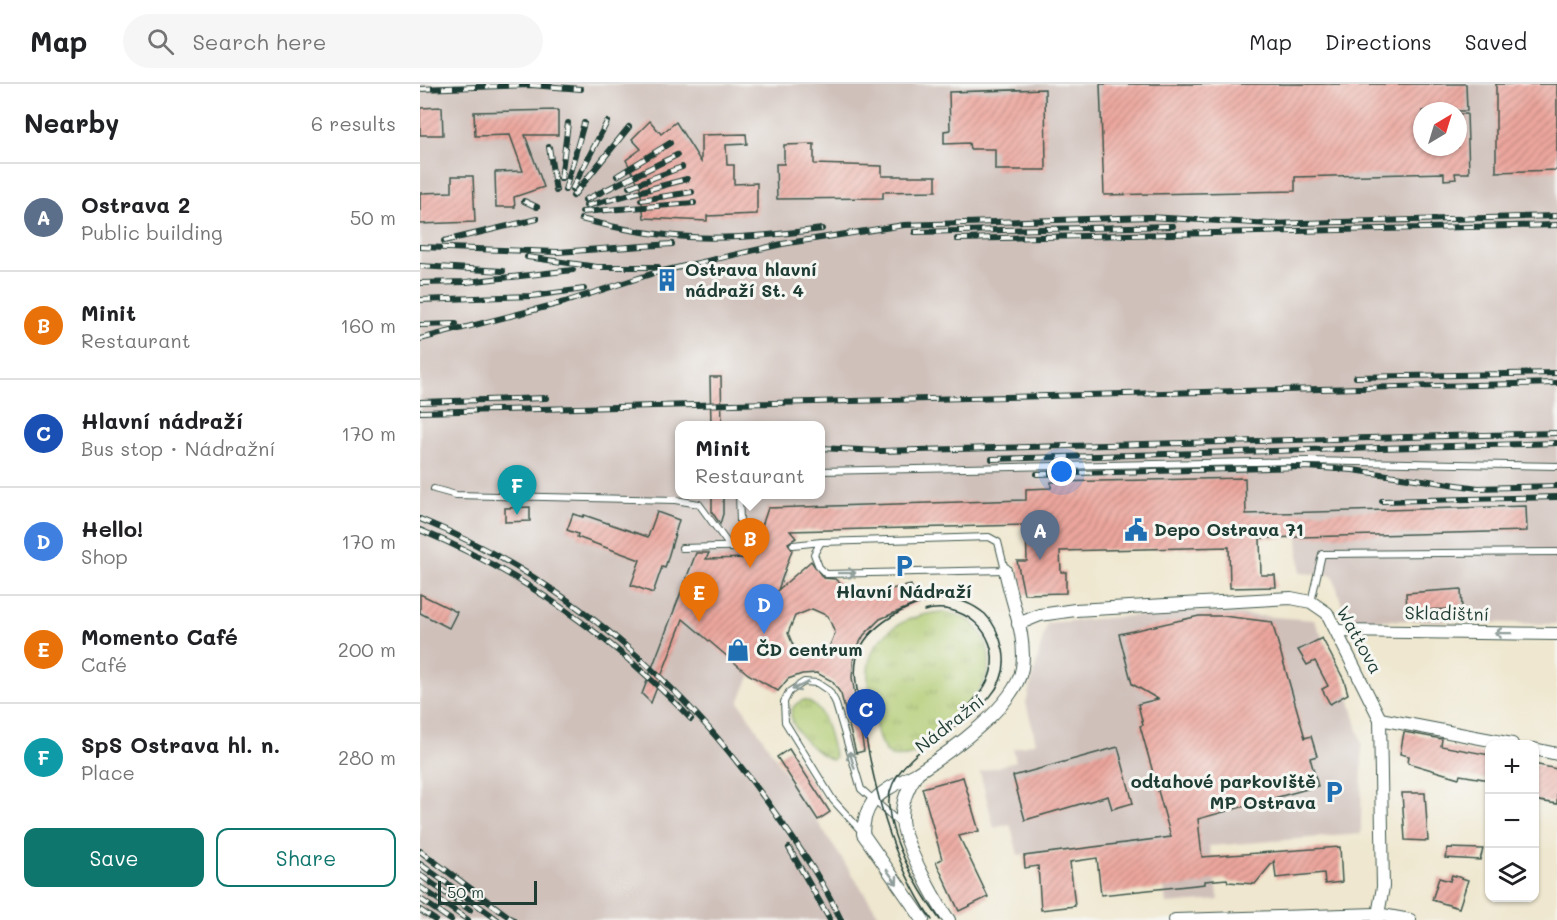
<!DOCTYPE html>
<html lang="en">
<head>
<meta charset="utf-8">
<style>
  body { margin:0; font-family:Mali,sans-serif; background:#f6f6f6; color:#202124 }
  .controls { position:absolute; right:18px; bottom:18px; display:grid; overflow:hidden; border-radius:12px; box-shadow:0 2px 4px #0004 }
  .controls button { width:54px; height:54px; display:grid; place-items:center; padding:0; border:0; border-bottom:2px solid #e0e0e0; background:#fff; color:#202124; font:30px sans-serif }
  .compass { position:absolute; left:993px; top:18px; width:54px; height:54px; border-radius:50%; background:#fff; box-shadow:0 2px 4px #0004; rotate:38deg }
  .scale { position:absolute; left:18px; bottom:15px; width:99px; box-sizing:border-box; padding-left:6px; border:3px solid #1f3d34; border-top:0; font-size:16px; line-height:21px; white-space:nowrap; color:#1f3d34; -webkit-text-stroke:4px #f6f6f2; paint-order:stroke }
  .you { position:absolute; left:642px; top:388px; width:21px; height:21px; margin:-15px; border:4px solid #fff; border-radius:50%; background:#1a73e8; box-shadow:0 0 0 9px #1a73e833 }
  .badge { display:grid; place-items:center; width:39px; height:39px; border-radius:50%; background:#0f766e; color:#fff; font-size:20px; font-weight:700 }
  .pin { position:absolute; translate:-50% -50px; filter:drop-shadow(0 2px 3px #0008) }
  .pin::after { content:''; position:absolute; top:32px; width:21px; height:18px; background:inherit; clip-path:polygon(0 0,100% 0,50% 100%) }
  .popup { position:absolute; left:255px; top:337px; width:150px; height:78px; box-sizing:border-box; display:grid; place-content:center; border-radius:12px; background:#fff; filter:drop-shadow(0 2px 4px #0005); font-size:20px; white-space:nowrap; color:#757577 }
  .popup b { font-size:22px; color:#202124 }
  .popup::after { content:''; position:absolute; left:50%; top:100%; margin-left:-12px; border:12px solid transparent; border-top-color:#fff }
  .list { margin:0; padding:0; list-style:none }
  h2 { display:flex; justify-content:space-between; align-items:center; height:78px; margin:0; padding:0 24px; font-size:26px }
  h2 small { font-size:20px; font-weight:400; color:#757577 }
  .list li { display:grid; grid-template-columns:39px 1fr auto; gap:18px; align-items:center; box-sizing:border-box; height:108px; padding:0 24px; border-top:2px solid #e0e0e0 }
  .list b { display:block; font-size:22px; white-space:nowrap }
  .list p { margin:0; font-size:20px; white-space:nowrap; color:#757577 }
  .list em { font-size:20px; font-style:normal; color:#757577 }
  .actions { display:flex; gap:12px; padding:18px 24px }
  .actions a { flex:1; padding:14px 0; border:2px solid #0f766e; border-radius:12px; text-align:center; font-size:21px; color:#0f766e }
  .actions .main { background:#0f766e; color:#fff }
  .icon { flex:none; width:33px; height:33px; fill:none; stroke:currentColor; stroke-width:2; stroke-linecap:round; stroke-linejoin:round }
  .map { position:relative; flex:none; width:1137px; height:836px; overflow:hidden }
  header { display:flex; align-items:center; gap:36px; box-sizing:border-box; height:84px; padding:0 30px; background:#fff; border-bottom:2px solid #e0e0e0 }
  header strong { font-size:28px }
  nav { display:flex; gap:33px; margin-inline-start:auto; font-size:21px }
  .search { width:420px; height:54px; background:#f6f6f6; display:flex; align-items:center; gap:15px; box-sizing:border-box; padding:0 21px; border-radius:33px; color:#757577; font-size:22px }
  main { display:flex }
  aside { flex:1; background:#fff }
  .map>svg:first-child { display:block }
  .industrial { fill:#cfc0ba; fill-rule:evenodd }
  .grass { fill:url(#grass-tufts); stroke:#688452; stroke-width:1.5 }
  .building { fill:url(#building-hatch); fill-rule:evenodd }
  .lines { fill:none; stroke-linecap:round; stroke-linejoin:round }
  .lane-casing { stroke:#3e564b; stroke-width:8 }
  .street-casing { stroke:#3e564b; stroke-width:14 }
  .lane { stroke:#fff; stroke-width:6 }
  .street { stroke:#fff; stroke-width:12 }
  .tram { stroke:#1f3d34; stroke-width:1.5 }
  .rail-casing { stroke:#1f3d34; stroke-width:6 }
  .rail { stroke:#f6f6f2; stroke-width:4; stroke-dasharray:11; stroke-linecap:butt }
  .oneway { stroke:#8f9e9a }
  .labels { text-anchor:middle; stroke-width:6; stroke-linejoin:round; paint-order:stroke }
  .poi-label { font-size:18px; font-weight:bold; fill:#1f3d34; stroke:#f6f6f2; text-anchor:start }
  .street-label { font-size:18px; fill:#1f3d34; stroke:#f6f6f2 }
</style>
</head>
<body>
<header>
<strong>Map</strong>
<div class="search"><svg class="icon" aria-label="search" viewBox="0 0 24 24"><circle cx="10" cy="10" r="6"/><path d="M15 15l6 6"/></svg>Search here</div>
<nav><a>Map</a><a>Directions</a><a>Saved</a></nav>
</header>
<main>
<aside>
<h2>Nearby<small>6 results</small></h2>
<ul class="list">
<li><span class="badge" style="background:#5c6f8a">A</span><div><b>Ostrava 2</b><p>Public building</p></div><em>50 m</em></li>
<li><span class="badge" style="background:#e8710a">B</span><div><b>Minit</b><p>Restaurant</p></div><em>160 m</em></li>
<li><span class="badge" style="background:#1a4fb4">C</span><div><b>Hlavní nádraží</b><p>Bus stop · Nádražní</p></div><em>170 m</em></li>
<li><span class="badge" style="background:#3f7fe0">D</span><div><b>Hello!</b><p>Shop</p></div><em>170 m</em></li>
<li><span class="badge" style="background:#e8710a">E</span><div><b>Momento Café</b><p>Café</p></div><em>200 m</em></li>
<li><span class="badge" style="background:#0f9aa8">F</span><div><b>SpS Ostrava hl. n.</b><p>Place</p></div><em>280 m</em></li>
</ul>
<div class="actions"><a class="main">Save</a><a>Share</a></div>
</aside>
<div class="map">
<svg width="1137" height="836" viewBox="0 0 1137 836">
  <defs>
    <pattern id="grass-tufts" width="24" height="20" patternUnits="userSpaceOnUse" patternTransform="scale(1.5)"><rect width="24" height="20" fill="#b0ca6f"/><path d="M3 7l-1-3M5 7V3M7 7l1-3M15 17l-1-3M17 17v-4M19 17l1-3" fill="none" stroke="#8fa55c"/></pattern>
    <pattern id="building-hatch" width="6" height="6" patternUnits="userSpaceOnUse" patternTransform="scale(1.5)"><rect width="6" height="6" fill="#eca69d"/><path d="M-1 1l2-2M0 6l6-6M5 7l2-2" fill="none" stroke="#bf8881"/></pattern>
  </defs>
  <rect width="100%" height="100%" fill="#f6f6f2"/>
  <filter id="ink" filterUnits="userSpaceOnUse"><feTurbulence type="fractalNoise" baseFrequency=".0167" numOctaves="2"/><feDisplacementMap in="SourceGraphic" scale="12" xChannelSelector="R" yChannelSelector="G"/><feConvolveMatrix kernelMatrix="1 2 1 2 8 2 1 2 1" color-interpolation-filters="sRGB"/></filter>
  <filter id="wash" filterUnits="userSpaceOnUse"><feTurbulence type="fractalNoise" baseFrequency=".008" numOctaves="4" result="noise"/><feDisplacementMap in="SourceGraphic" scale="24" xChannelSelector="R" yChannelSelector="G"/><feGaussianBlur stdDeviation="1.35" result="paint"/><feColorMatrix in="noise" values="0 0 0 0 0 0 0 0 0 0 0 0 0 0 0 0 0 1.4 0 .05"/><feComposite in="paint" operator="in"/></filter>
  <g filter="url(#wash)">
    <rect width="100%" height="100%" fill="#efe7cf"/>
    <g class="industrial">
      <path d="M0,0H1137V540L926,535L913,491L880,489L877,429L826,430L825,394L643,398V404L606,405L607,417L352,423L349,425L331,474L369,489L337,577L319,618L462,836H0ZM1002,27H1038V63H1002ZM260,342H400V410H260Z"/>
      <path d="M771,527L894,536L924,596L942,660L941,750L789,762L799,816L746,820L739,755L598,771L590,740L574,744L560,688L596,677L593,665L616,658L606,619L627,539Z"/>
    </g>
    <g class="grass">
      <path d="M522,528C536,529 549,534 558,545C569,558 572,576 566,593C559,613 510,663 490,671C483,673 478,673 471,672C457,661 456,642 453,626C452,614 447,602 448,589C449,550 486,531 522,528Z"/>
      <path d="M384,616C406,621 409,654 415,673L413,676C395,671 349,628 384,616Z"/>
    </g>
    <g id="blocks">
      <g class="building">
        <path d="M680,0H1046L1047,27H1002V63H1038V30H1047L1049,89H1035L1036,95L1024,96V89L875,93V107L684,111Z"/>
        <path d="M1076,0H1137V86L1076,88Z"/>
        <path d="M625,5L626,86H575V65H550L549,59L524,60V47L530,46L529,8Z"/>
        <path d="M22,23L23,51H0V24Z"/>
        <path d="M138,26V51H105L124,103L94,113L95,123H76L75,88L103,87L90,51L55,52L54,28Z"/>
        <path d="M230,37L241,50L256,38L281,78V51L326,50L327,60L306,61L307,81H314V100L337,99V130L287,132V137L224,134L220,103L206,76L221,65L212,55Z"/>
        <path d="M394,60V80L462,82V92H516V107L463,108V114L357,115L356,80H364V61Z"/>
        <path d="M32,92H53L55,138L0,140V109L32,108Z"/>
        <path d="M290,293H301L302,342H291Z"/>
        <path d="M825,394L826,430L1106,422L1107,447L840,454L841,491H855L856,503L810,504L809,463L640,467L641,488H646V509L604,510L597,477H607L606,441L370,447L376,454L368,459L372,466L358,506L391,477L403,494L415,495L433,510L441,511L491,501L498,519L460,535L444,551L434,569L432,593L444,667L436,669L421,610L412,597L397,589L382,590L368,595L358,607L328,590L263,535L231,619L222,610L276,469H289L286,475L331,474L333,467L340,464L337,457L348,424L606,416V405L631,404V398ZM392,525L408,532L415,549L408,566L392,572L375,566L368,549L375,532Z"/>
        <path d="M292,411H303V430L300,440L292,428Z"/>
        <path d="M110,423V437L85,438V424Z"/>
        <path d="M237,428L259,436L245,484L242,483L233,509L211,501L220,476L157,453L158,450L147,446L153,430L163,433L164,431L228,453Z"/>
        <path d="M1041,505L1042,525L987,526L986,509Z"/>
        <path d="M0,510L37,528L29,544L0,529Z"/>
        <path d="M779,532H803L852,538L885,654L891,652L897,672L890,674L898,702L778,735L782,773L920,763L922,798L905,800L904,789L856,794L854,777L835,800L808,798L807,795L785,797V800L681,811L677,774L650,778L655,822L621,826L618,782L605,784L604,772L751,753L720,642L723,641L718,620L738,615L712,600L699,550Z"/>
        <path d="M902,554L924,596L928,610L910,620L902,605L908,602L895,577L887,581L878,566Z"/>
        <path d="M984,648L1022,655L1021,662L1070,671V696L1040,691L1039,694L988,679L989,672L980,670Z"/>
        <path d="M698,663L713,719L692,725L688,712L605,736L593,692Z"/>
        <path d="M369,665L410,728L398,736L357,673Z"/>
        <path d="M1114,680L1137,685V720L1114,716Z"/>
        <path d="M543,693L559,747L539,752L568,813L539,827L516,778L522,775L502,704Z"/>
        <path d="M982,709H1005L1008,757L985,756Z"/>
        <path d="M1028,764L1063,765L1060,776L1025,774Z"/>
        <path d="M1032,791L1048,796L1039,824L1012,816L1019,794L1030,797Z"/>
      </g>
    </g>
  </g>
  <g filter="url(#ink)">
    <use href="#blocks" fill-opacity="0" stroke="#3e564b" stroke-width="1.5"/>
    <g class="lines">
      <g class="lane-casing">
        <g id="lane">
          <path d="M400,387L887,377L1137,382"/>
          <path d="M14,405L36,411L255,416L279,420L311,464"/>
          <path d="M319,410L321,464"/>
          <path d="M373,461L401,458L569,453L578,458L585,486L406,490L399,483L394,470L401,458"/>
          <path d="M262,464L335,462"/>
          <path d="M891,518L902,470L1137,468"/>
          <path d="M443,749L413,716L365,638L364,618L369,608L384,598L397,599L409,607L415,617L441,705L481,740"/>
        </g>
      </g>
      <g class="street-casing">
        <g id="street">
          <path d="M598,540L620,531L655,526L871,514L891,518L907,529L960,635L963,803L957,836"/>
          <path d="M917,547L1137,550"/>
          <path d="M960,635L1092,660"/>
          <path d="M1114,665L1137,670"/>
          <path d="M497,690C486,706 479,723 483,743C488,766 515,817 529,836"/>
          <path d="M503,836L443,750C443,739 445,729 452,719C461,706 483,697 497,689C528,669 596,622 602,584C607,551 591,518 585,486"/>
          <path d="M755,836L957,830L990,836"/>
        </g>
      </g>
      <use href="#lane" class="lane"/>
      <use href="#street" class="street"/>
      <g class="tram">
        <path d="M504,527C541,516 580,548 571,587C567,603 556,614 545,626"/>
        <path d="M512,836C470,774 454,704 442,632C439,613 432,592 437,573C446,541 491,517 523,515C538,514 553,520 565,530C575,540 580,552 583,566C597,634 485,649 470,708C462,744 499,807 520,836"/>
      </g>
      <g class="rail-casing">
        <g id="rail">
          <path d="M0,5L111,1L161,5"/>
          <path d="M129,63L136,107"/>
          <path d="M197,92L250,59"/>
          <path d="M141,95L148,39"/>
          <path d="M209,103L262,83"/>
          <path d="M152,105L187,38"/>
          <path d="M145,106L164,39"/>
          <path d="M153,112L209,43"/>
          <path d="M165,116L257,71"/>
          <path d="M221,116L272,108"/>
          <path d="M104,117L117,123"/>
          <path d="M166,122L267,95"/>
          <path d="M162,128L274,119"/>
          <path d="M161,135C253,159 309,157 402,145"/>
          <path d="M846,140L1137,132"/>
          <path d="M495,148L753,142"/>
          <path d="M537,155L1137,141"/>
          <path d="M24,157L117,135"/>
          <path d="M0,163L138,168L252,160"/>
          <path d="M107,173L177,183H238"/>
          <path d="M0,182L83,187"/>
          <path d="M0,199L47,198L153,186"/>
          <path d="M0,216L112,212L164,205"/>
          <path d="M0,241L36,240"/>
          <path d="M0,255L145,218L234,189L362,160L484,141L729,133L852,140"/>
          <path d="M936,293L1137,289"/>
          <path d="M0,318L126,314"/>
          <path d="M0,328L1137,299"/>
          <path d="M400,364L460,367L1137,349"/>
          <path d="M572,375L1137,359"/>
          <path d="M617,390L886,383L933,386L1058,404L1137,402"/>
          <path d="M962,417L1137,413"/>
          <path d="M0,435C150,496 272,606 362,739C384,770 405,801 421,836"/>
          <path d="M0,446C102,488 195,555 271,635"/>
          <path d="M369,764L410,836"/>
          <path d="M0,767L93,836"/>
          <path d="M0,780L78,836"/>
          <path d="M0,791L50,826"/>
          <path d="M0,803L48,836"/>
          <path d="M0,815L31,836"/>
          <path d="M0,826L15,836"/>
        </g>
      </g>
      <use href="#rail" class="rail"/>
    </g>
    <defs><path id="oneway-shaft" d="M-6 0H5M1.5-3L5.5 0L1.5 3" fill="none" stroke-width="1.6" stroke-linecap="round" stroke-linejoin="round" transform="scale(1.5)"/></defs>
    <g class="oneway">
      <use href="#oneway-shaft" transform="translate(427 489) rotate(-1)"/>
      <use href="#oneway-shaft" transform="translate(1083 549) rotate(-179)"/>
      <use href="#oneway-shaft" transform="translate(380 602) rotate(156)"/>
      <use href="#oneway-shaft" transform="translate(432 676) rotate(-106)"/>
      <use href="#oneway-shaft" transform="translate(472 793) rotate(54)"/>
    </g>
  </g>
  <defs>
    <g id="building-bare" transform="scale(1.8)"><path d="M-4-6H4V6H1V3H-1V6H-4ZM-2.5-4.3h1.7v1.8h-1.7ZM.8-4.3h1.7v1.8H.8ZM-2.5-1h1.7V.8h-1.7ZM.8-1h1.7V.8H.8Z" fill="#1f6fb2" stroke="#f6f6f2" stroke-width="2.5" paint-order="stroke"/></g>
    <g id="civic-bare" transform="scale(1.8)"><path d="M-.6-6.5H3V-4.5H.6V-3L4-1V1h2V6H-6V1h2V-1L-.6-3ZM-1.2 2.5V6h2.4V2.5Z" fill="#1f6fb2" stroke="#f6f6f2" stroke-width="2.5" paint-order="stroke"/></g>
    <g id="parking-bare" transform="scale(1.8)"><path d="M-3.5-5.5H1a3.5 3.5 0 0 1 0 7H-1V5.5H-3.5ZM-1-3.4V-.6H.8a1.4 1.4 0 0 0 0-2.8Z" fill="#1f6fb2" stroke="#f6f6f2" stroke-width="2.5" paint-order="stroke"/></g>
    <g id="shop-bare" transform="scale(1.8)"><path d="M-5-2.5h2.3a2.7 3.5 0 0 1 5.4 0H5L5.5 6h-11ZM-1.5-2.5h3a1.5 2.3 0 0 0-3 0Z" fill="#1f6fb2" stroke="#f6f6f2" stroke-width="2.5" paint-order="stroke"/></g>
  </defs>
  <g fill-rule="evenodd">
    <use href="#building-bare" x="247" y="196"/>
    <use href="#civic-bare" x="716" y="446"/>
    <use href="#parking-bare" x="484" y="482"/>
    <use href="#shop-bare" x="318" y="566"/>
    <use href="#parking-bare" x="914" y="708"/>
  </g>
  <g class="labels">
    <g class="poi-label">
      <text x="265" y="192">Ostrava hlavní<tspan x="265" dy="21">nádraží St. 4</tspan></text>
      <text x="734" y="452">Depo Ostrava 71</text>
      <text x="484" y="514" text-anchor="middle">Hlavní Nádraží</text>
      <text x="336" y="572">ČD centrum</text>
      <text x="896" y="704" text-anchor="end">odtahové parkoviště<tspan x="896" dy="21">MP Ostrava</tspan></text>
    </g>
    <g class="street-label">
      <text transform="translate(1027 530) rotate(1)" y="6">Skladištní</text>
      <text transform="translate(939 556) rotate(61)" y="6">Wattova</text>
      <text transform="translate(530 640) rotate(-38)" y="6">Nádražní</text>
    </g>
  </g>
</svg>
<div class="controls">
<button>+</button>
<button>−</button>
<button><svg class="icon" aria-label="layers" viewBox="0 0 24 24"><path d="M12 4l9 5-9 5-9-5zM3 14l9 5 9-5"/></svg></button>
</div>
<svg class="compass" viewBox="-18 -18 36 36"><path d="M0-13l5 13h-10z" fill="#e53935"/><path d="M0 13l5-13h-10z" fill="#757577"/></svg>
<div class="scale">50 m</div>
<div class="you"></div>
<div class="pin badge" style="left:620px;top:476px;background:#5c6f8a">A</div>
<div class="pin badge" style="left:330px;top:484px;background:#e8710a">B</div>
<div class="popup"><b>Minit</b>Restaurant</div>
<div class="pin badge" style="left:446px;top:655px;background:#1a4fb4">C</div>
<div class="pin badge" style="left:344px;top:550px;background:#3f7fe0">D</div>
<div class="pin badge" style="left:279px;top:538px;background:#e8710a">E</div>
<div class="pin badge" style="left:97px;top:431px;background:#0f9aa8">F</div>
</div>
</main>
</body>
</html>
